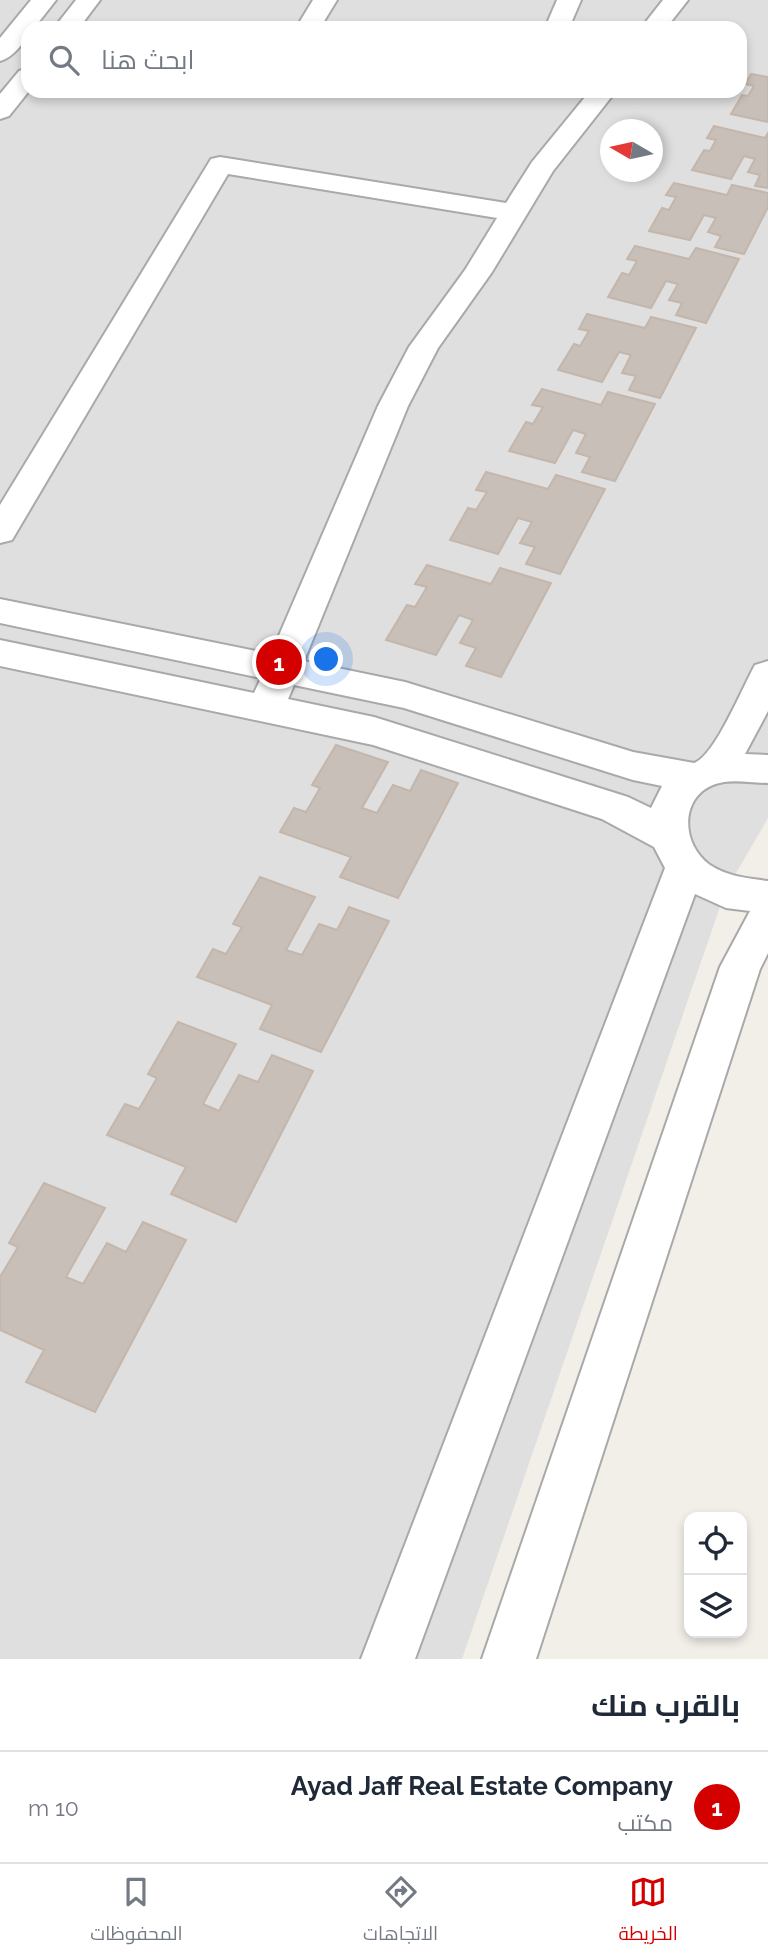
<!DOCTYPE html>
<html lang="ar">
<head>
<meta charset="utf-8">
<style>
  body { margin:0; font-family:Raleway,Cairo,sans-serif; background:#f6f6f7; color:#1f2937; direction:rtl }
  .controls { position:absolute; right:21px; bottom:21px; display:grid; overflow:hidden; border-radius:14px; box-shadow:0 4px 10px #0003 }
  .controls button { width:63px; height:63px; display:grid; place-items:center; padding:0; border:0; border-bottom:2px solid #e0e1e3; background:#fff; color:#1f2937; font:35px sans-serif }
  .compass { position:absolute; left:600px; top:119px; width:63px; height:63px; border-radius:50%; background:#fff; box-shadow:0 4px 10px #0003; rotate:279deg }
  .you { position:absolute; left:327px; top:660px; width:24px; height:24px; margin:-18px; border:5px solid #fff; border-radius:50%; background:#1a73e8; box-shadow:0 0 0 10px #1a73e833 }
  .badge { display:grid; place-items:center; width:46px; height:46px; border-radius:50%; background:#d40000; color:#fff; font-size:23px; font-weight:700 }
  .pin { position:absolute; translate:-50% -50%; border:4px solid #fff; box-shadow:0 2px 7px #0006 }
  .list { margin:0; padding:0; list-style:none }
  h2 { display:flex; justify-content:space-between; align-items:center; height:91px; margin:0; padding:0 28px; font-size:30px }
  h2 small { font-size:23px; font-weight:400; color:#747a83 }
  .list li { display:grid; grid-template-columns:46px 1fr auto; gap:21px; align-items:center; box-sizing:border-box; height:112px; padding:0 28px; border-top:2px solid #e0e1e3 }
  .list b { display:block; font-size:26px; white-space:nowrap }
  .list p { margin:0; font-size:23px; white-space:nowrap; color:#747a83 }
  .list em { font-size:23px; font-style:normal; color:#747a83 }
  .icon { flex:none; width:38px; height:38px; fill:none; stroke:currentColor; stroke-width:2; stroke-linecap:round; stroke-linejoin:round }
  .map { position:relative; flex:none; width:768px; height:1659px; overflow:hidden; direction:ltr }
  .search { position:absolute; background:#fff; box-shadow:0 4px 10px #0003; left:21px; right:21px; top:21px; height:77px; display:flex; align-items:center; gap:18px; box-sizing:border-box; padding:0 24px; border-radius:21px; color:#747a83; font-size:26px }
  .sheet { height:203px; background:#fff }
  nav { display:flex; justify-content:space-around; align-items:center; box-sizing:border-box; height:98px; border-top:2px solid #e0e1e3; background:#fff; font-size:19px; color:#747a83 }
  nav a { display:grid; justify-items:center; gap:4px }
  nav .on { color:#d40000 }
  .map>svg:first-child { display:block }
  .residential { fill:#e0dfdf; fill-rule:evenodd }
  .building { fill:#c7bfb8; stroke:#c4b6ab; stroke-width:2 }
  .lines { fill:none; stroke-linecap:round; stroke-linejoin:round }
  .minor-casing { stroke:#a9a9a9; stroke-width:4 }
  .minor { fill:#fff; fill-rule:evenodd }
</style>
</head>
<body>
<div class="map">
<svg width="768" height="1659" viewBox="0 0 768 1659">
  <rect width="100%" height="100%" fill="#f2efe9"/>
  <path class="residential" d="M0,0H768V818L725,892L462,1659H0ZM28,28H740V91H28ZM610,130H652V172H610Z"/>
  <g class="building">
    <path d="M751,74L768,77V122L731,114L742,95L748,96L754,86L745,84Z"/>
    <path d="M714,126L765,138L768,133V188L755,186L760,175L748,172L755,159L744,156L731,179L692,170L704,150L710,151L716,140L707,138Z"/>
    <path d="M674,183L727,195L732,185L768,193V207L744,254L715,247L721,236L708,232L716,218L704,215L690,240L649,231L662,208L669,210L676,197L666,195Z"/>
    <path d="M635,246L689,259L696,248L739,259L706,323L676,315L682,303L669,300L678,284L666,281L651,308L608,297L622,273L629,275L637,261L627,259Z"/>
    <path d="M587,314L645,328L651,317L696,328L660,398L629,390L636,376L622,373L631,355L619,352L602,382L558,370L574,344L580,346L589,331L579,329Z"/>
    <path d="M542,389L601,405L608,392L655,404L615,481L582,472L590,457L576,453L586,434L573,430L555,463L509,451L526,422L533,424L543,407L532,405Z"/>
    <path d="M486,472L548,489L556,475L605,489L560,574L526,564L535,547L520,543L532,522L518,518L498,554L450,540L468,508L476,510L487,492L476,490Z"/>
    <path d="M427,565L491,584L500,568L551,583L501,677L466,666L476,648L460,643L473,620L459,615L436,655L386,640L407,605L415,607L427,587L415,584Z"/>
    <path d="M336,745L388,762L362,808L377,813L393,785L410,791L421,770L458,783L398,898L340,877L351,857L280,832L294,808L306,812L320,788L312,785Z"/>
    <path d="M260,877L315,897L286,950L302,955L319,924L337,930L349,907L389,921L321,1052L260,1029L272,1005L197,977L213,949L226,954L242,927L233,924Z"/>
    <path d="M178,1022L236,1044L203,1104L219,1111L239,1075L258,1082L272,1055L313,1071L236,1222L171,1194L186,1167L107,1135L125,1104L139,1109L157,1078L148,1074Z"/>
    <path d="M44,1183L105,1208L66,1277L83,1284L107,1243L126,1252L143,1222L186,1240L95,1412L26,1382L44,1350L0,1330V1277L18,1247L9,1243Z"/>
  </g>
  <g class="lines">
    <g class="minor-casing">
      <g id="minor">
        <path d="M31,0H56L34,28H28C28,41 12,58 0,61V38Z"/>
        <path d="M76,0H100L79,28H54Z"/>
        <path d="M313,0H337L323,23V28H299V23Z"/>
        <path d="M557,0H581L569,28H545Z"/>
        <path d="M663,0H688L666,28H641Z"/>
        <path d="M28,68L29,91L9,116L0,119V94L19,71Z"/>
        <path d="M590,91H616L553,171L492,272L438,348L408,406L304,661L405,682L633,752L694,763C715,756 743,686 755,665L768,661V711L745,754L768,755V783C754,783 738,780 724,782C680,789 678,842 710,865C728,877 748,878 768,881V953L760,969L536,1659H482L720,967L750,911L726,908L695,894L415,1659H361L665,868L654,847L602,819L373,745L0,666V640L254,693L261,678L0,623V599L271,654L378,406L409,347L465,270L497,218L228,174L12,540L0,543V505L211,159L220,157L506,203L532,162ZM294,685L404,708L633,780L662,786L651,808L628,797L374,717L288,699Z"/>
      </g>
    </g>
    <use href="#minor" class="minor"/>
  </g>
</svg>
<div class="controls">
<button><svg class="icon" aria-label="locate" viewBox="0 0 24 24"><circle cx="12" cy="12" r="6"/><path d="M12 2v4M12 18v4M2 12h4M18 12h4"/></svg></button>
<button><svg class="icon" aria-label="layers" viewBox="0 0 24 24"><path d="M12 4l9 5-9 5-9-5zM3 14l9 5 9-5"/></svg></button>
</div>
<svg class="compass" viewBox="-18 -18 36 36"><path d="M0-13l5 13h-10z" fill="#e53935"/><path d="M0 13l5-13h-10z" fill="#747a83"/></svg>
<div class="you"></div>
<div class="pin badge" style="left:279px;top:662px">1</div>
<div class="search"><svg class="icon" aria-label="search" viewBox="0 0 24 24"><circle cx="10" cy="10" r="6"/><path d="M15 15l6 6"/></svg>ابحث هنا</div>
</div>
<section class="sheet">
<h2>بالقرب منك<small></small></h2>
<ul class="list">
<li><span class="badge">1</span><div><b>Ayad Jaff Real Estate Company</b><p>مكتب</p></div><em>10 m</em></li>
</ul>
</section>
<nav>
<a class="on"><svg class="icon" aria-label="map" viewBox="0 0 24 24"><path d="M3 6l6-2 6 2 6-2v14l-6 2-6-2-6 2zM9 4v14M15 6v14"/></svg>الخريطة</a>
<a><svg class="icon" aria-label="directions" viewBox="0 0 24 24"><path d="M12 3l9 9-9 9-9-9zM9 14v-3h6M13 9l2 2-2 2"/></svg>الاتجاهات</a>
<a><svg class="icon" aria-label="saved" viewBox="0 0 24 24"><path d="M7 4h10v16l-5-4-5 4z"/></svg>المحفوظات</a>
</nav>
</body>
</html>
